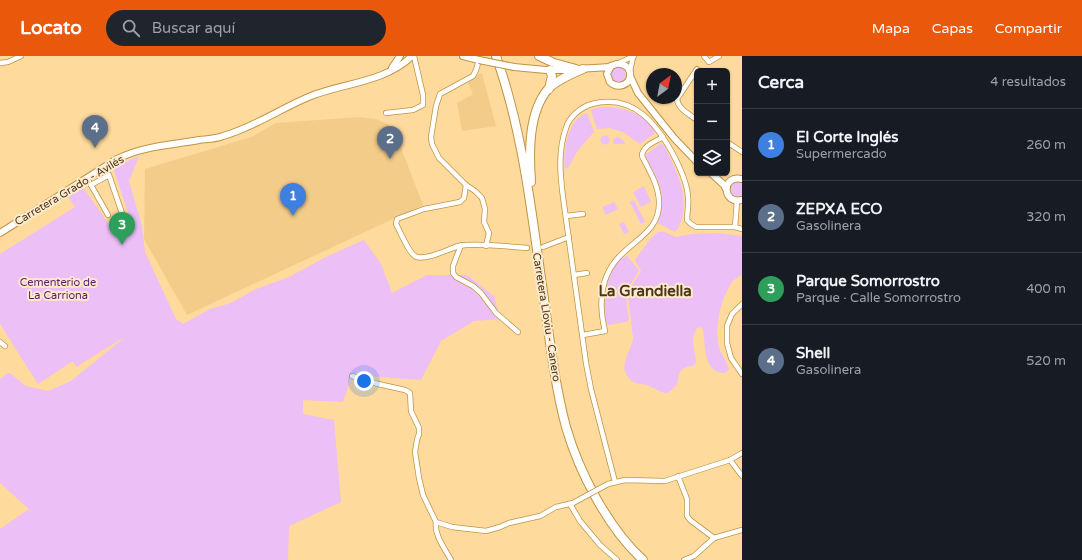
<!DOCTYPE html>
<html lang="es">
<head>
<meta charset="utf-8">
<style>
  body { margin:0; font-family:"Varela Round",sans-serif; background:#20242c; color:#f1f3f6 }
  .controls { position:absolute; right:12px; top:12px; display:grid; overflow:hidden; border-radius:6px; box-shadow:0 1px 3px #0004 }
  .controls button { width:36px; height:36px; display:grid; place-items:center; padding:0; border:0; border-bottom:1px solid #363941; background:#171b24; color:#f1f3f6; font:20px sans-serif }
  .compass { position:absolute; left:646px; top:12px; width:36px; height:36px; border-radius:50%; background:#171b24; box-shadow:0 1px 3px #0004; rotate:32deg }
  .you { position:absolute; left:364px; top:325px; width:14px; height:14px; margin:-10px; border:3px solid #fff; border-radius:50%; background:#1a73e8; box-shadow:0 0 0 6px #1a73e833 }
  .badge { display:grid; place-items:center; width:26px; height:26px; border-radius:50%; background:#ea580c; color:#fff; font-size:13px; font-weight:700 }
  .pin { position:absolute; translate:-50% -33px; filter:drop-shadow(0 1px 2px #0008) }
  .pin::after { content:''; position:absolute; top:21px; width:14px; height:12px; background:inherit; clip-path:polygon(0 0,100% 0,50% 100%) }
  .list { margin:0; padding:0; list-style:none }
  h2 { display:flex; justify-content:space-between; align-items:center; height:52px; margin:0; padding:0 16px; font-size:17px }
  h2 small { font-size:13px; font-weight:400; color:#9ea1a6 }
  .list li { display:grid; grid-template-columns:26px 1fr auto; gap:12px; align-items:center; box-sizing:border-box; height:72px; padding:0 16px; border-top:1px solid #363941 }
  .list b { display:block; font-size:15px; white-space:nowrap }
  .list p { margin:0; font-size:13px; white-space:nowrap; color:#9ea1a6 }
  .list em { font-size:13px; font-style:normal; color:#9ea1a6 }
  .icon { flex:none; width:22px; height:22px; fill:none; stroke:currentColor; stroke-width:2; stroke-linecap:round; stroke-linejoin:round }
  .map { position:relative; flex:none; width:742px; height:504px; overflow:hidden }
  header { display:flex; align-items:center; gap:24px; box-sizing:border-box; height:56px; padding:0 20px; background:#ea580c; color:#fff }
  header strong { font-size:19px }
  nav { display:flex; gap:22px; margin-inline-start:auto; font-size:14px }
  .search { width:280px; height:36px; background:#20242c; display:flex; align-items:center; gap:10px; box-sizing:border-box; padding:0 14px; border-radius:22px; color:#9ea1a6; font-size:15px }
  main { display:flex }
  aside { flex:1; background:#171b24 }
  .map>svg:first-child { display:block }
  .built { fill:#f3cc8a }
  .green { fill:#ecbff6 }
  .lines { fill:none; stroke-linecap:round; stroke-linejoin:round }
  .street-casing { stroke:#bf9445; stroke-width:6 }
  .secondary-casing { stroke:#bf9445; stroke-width:8 }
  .highway-casing { stroke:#bf9445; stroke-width:10 }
  .street { stroke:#fff; stroke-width:4.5 }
  .secondary { stroke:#fff; stroke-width:6 }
  .highway { stroke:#fff; stroke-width:8 }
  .street-bridge-casing { stroke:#bf9445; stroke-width:6; stroke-linecap:butt }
  .secondary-bridge-casing { stroke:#bf9445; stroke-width:8; stroke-linecap:butt }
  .street-bridge { stroke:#fff; stroke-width:4.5 }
  .secondary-bridge { stroke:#fff; stroke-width:6 }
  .labels { text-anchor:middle; stroke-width:4; stroke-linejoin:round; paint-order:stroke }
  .street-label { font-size:11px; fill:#4a3717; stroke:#fdeacd }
  .park-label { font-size:11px; fill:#5f196d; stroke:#fdeacd }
  .district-label { font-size:15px; font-weight:bold; fill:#4a3717; stroke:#fdeacd }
</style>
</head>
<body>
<header>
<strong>Locato</strong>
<div class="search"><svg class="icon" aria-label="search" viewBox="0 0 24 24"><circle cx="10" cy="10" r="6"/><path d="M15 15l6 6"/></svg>Buscar aquí</div>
<nav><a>Mapa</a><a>Capas</a><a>Compartir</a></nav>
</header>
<main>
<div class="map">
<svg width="742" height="504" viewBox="0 0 742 504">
  <rect width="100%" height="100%" fill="#feda9d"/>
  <g class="built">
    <path d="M479,18H482L496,70L462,75L457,47L473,38L468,27Z"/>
    <path d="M359,61L376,63L393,71L423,149L187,259L144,183L145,113L251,81L276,67Z"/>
  </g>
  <g class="green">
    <circle cx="619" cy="19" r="8"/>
    <path d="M601,51C619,50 648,57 655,77L640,88L623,76L609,72L597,73L591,55L592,53Z"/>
    <path d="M587,57L594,76L578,94L568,112H565C563,94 567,64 587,57Z"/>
    <circle cx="605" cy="84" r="4.5"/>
    <path d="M618,81L624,85L625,88H615L613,87L614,82Z"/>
    <path d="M660,88L664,89C675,112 689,136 682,162C680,167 679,172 675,176L658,167C659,161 662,155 662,148C663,130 652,115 645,99Z"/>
    <path d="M139,100L129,125L142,170L145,196L176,263L183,268L210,253L231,247L256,233L289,221L326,201L364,184L381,208L392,237L427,219H467L494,240L500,263L474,265L441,285L421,324L352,319L343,346L303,344V358L334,364L341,446L289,470L288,504H0V473L29,453L0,427V323L8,317H10L26,330L48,335L71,325L126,280L76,311L73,305L38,328L0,268V198L75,151L67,139L82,130L118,181L133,171L113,112Z"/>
    <path d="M737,125L742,127V140C737,142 733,141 730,137V129Z"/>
    <path d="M644,130L651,146L641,151L633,136Z"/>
    <path d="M634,144L645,166L641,168L630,146Z"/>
    <path d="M614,146L618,153L606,159L602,151Z"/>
    <path d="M624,166L629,176L624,178L619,168Z"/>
    <path d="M658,176H664L676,181L692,178L717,177L742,180V219C738,221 734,223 732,226C721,241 715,269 718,287C719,297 727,304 729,313L725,317C702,317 706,288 703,273L700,271L697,272C690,282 695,294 696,306L695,309C678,313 680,314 677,329L668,337C660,337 655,332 647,329C643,328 636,328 632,325C629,324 628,320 626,318C620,305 632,294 633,282L628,240L631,231L641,215L635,204L651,182Z"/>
    <path d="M627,200L639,214C637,220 632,225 629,231C625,241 627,252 629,263L626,266L608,269C600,253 606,205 627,200Z"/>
  </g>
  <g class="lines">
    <g class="street-casing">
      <g id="street">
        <path d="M704,0L709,6L719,0"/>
        <path d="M479,4L476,14L473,20L440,38L436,50L431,81L432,88L439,102L466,129L475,135L482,142L485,153L484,166L489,177L486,190"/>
        <path d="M0,7L8,6L21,0"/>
        <path d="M619,7L634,0"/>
        <path d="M630,15L633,1"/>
        <path d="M386,57L413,54L423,49V39L414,0"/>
        <path d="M697,64C689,58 678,53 677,43L697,13"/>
        <path d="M727,86L742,96"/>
        <path d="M87,122L108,159"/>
        <path d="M91,129L109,119L126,169"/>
        <path d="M466,129L464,142L460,146L424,153L397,163L396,168C400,175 410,200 417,201C428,204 448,193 459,190C474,186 510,191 527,192"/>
        <path d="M566,160L583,158"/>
        <path d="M735,171L737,145"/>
        <path d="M461,189L453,210V217L456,221L473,230L481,237L496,257L518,276"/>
        <path d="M543,191L569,181"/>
        <path d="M574,219L587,217"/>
        <path d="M742,248L732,258L727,270V287L731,302L742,318"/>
        <path d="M583,279L605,275C598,246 600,217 624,196C640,181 660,171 659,146C659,130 649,114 642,100C642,90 656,85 663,81"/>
        <path d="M0,286L5,290"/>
        <path d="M352,320L378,328L405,334L410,337L411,355L419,372V378L417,384L415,396L419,422L423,439L436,466L452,471L486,475L500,471L509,467L540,460L556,451L573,447"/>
        <path d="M730,404L742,420"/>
        <path d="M678,420L687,443V460L690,464L714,482"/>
        <path d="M615,426L591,333L586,307L563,141C560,118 558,94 566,72C569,61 581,51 592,48C634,37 658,69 675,102C681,114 688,129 688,142C689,149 687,157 687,164L691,168L696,171H735L742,173"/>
        <path d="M608,428L625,424L665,425L730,404L742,397"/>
        <path d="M570,448L580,465L600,489L617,504"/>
        <path d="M436,466C434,479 445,493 451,504"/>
        <path d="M684,504L694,500L714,482L742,474"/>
      </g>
    </g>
    <g class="secondary-casing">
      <g id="secondary">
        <path d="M463,0L479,4"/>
        <path d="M514,11L546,14H571"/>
        <path d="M392,12L400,0"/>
        <path d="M580,13C589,12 599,12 608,11C613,10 616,7 620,8C623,8 626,10 628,12C636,24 621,36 610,26L607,18L611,10"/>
        <path d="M630,20L638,37L674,82L697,106"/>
        <path d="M711,117L724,129L726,133"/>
        <path d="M742,123C721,118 722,149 742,144"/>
        <path d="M0,177L117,103C143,90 171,89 199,84C207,83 216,83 223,80C255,71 281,52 311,40C344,27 386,26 412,0"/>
      </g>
    </g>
    <g class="highway-casing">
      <g id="highway">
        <path d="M496,0C524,78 532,162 544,243C550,286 555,330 566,371C579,416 608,472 643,504"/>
        <path d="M539,0L554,7L576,13"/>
        <path d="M549,33L552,20L550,14"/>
        <path d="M531,126C529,97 528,57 548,33C557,24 571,18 583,13"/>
      </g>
    </g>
    <use href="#street" class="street"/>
    <use href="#secondary" class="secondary"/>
    <use href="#highway" class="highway"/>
    <g class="street-bridge-casing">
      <path id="street-bridge" d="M573,447L608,428"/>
    </g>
    <g class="secondary-bridge-casing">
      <path id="secondary-bridge" d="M479,4L514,11"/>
    </g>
    <use href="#street-bridge" class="street-bridge"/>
    <use href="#secondary-bridge" class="secondary-bridge"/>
  </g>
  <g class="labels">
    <g class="street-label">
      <text transform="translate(69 134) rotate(-31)" y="4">Carretera Grado - Avilés</text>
      <text transform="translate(547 261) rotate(81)" y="4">Carretera Lloviu - Canero</text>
    </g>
    <g class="park-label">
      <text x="58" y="230">Cementerio de<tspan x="58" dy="13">La Carriona</tspan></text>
    </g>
    <g class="district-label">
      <text x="645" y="240">La Grandiella</text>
    </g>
  </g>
</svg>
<div class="controls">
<button>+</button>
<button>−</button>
<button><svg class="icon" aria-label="layers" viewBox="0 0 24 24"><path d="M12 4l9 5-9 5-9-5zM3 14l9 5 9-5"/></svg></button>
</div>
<svg class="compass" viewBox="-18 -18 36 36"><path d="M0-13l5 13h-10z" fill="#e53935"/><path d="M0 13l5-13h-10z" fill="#9ea1a6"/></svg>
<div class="you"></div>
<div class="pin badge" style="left:293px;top:160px;background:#3f7fe0">1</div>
<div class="pin badge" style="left:390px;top:103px;background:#5c6f8a">2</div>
<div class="pin badge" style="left:122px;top:189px;background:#2e9e5b">3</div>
<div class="pin badge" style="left:95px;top:92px;background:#5c6f8a">4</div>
</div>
<aside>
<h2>Cerca<small>4 resultados</small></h2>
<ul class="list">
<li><span class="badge" style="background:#3f7fe0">1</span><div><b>El Corte Inglés</b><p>Supermercado</p></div><em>260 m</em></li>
<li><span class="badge" style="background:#5c6f8a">2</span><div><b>ZEPXA ECO</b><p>Gasolinera</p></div><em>320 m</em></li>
<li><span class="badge" style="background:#2e9e5b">3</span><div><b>Parque Somorrostro</b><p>Parque · Calle Somorrostro</p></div><em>400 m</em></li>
<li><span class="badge" style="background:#5c6f8a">4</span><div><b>Shell</b><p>Gasolinera</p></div><em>520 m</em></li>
</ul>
</aside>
</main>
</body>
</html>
